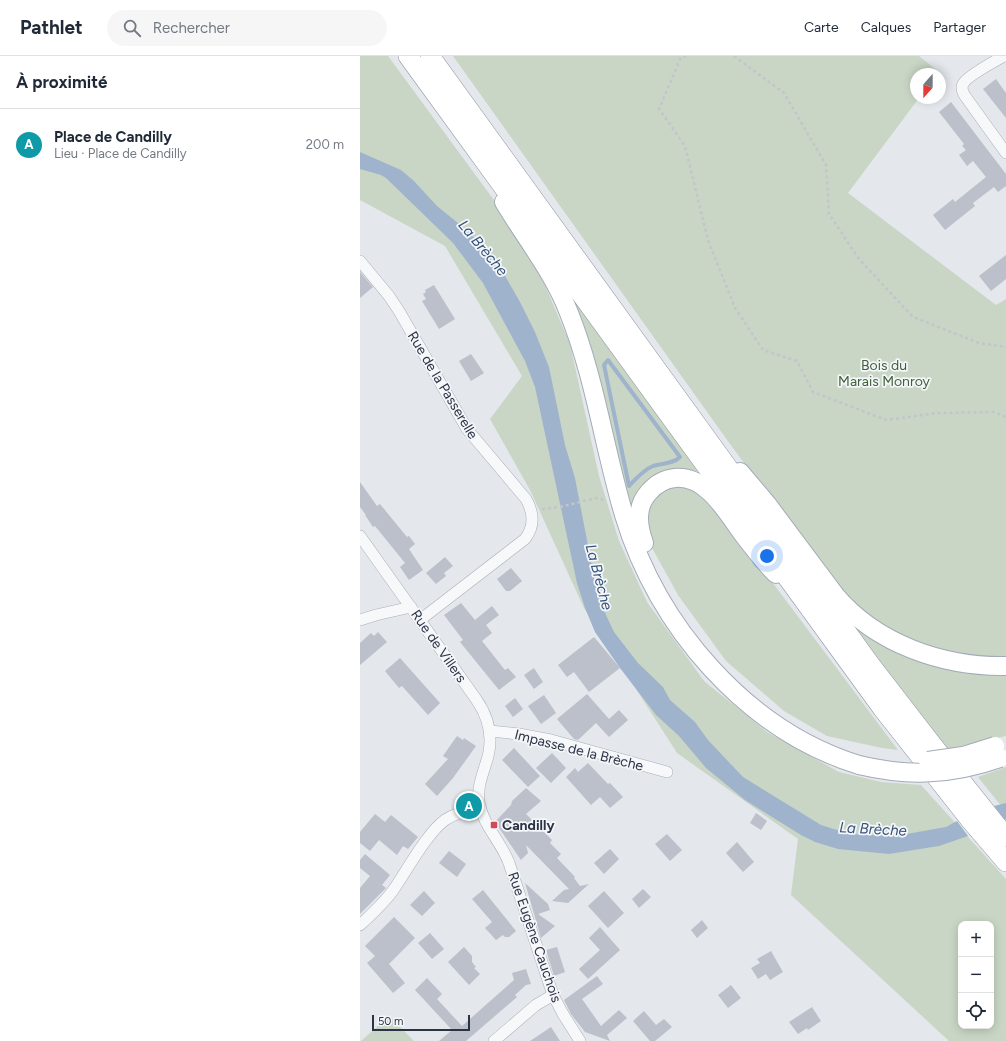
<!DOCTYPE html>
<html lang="fr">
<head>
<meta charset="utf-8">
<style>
  body { margin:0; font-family:Figtree,sans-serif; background:#f6f6f7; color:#1f2937 }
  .controls { position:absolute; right:12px; bottom:12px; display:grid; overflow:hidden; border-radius:8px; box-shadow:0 2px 10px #0003 }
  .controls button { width:36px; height:36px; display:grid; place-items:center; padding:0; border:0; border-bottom:1px solid #e0e1e3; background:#fff; color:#1f2937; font:20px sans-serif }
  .compass { position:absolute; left:550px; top:12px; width:36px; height:36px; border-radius:50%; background:#fff; box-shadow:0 2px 10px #0003; rotate:201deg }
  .scale { position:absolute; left:12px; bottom:10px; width:98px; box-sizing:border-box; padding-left:4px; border:2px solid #2b3445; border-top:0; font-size:11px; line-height:14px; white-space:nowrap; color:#2b3445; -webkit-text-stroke:3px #f4f6f9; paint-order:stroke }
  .you { position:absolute; left:407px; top:500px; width:14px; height:14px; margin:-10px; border:3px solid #fff; border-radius:50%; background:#1a73e8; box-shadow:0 0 0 6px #1a73e833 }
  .badge { display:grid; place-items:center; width:26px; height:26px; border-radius:50%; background:#0b8043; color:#fff; font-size:13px; font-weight:700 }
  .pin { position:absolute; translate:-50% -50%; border:2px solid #fff; box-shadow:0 1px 4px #0006 }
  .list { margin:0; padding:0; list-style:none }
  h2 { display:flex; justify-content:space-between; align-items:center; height:52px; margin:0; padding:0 16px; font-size:17px }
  h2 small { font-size:13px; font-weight:400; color:#747a83 }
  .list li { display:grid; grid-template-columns:26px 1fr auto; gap:12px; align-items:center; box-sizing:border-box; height:72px; padding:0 16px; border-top:1px solid #e0e1e3 }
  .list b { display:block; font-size:15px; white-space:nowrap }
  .list p { margin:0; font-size:13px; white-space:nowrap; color:#747a83 }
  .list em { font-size:13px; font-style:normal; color:#747a83 }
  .icon { flex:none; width:22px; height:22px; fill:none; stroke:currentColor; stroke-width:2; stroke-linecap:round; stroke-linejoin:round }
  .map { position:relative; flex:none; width:646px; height:985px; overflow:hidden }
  header { display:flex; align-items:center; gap:24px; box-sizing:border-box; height:56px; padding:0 20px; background:#fff; border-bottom:1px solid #e0e1e3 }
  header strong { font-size:19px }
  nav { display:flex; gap:22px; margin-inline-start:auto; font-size:14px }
  .search { width:280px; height:36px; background:#f6f6f7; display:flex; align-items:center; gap:10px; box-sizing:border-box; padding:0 14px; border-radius:22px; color:#747a83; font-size:15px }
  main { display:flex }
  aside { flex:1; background:#fff }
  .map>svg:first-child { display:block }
  .green { fill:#c9d6c5; fill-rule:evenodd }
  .water { fill:#9fb4cc }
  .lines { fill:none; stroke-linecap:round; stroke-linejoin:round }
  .stream { stroke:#9fb4cc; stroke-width:4 }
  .building { fill:#bbc0ca }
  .minor-casing { stroke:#a9aeb7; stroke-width:12 }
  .primary-casing { stroke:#a3abb8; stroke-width:20 }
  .trunk-casing { stroke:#8b94a3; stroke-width:20 }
  .path { stroke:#c2c5cb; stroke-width:2.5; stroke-dasharray:3 3; stroke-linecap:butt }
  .minor { stroke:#f7f8fa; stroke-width:11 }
  .primary { stroke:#fff; stroke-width:18 }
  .trunk { stroke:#fff; stroke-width:19 }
  .primary-bridge-casing { stroke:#a3abb8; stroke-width:20; stroke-linecap:butt }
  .primary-bridge { stroke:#fff; stroke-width:18 }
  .poi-dot { fill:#d1495b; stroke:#f4f6f9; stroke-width:1.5 }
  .labels { text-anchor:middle; stroke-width:3.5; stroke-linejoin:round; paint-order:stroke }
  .park-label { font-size:14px; fill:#3f6138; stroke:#f4f6f9 }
  .street-label { font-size:14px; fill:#2b3445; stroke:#f4f6f9 }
  .poi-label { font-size:14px; font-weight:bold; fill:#2b3445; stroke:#f4f6f9; text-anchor:start }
  .water-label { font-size:15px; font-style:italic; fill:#34527a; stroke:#f4f6f9 }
</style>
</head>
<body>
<header>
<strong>Pathlet</strong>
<div class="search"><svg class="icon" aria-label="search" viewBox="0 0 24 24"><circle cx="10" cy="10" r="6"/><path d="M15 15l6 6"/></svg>Rechercher</div>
<nav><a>Carte</a><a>Calques</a><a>Partager</a></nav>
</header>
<main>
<aside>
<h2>À proximité<small></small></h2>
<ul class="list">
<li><span class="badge" style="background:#0f9aa8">A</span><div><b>Place de Candilly</b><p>Lieu · Place de Candilly</p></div><em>200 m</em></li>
</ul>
</aside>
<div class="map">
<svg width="646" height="985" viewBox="0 0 646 985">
  <rect width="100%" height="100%" fill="#e4e7ec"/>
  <g class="green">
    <path d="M0,0H28L142,155L179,215L210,288L239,420L259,485L287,546L344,625L407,676L479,716L521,726L561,729L646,823V985H589L431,839L438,783L317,697L224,552L170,434L130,363L162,320L85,190L0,144ZM601,868H631V970H601Z"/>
    <path d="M93,0H559L579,16L577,18H556V42H559L488,137L636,249L646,243V605L598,599L544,583L487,546L370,388Z"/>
    <path d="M212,241L339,415L323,413L295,419L279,433L272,456L226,282Z"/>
    <path d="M323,426L356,451L538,694L522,692L467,680L424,655L366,605L318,539L292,492L283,465L291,444L302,433Z"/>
    <path d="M501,574L646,616V680L584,694L497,576Z"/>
    <path d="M646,711V756L618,721Z"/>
    <path d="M29,960L54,985H1Z"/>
  </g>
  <g class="water">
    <path d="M0,96L41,114L54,125L77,150L109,176L144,218L160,246L175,276L189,311L205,389L215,422L236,531L246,559L254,576L278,607L303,631L310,644L335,666L348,684L383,721L461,769L490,778L535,780L586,771L597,765L608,780L579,790L529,798L478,793L455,786L441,779L385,744L346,712L319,680L296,659L260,612L235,576L225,552L217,527L175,331L165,305L123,227L93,187L26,122L21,119L0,113Z"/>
    <path d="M646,747V763L645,764L634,750Z"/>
  </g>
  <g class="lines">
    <path class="stream" d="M248,304L320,401C313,408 303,407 293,410C283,414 276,423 269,430L244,309Z"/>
  </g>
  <g class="building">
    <path d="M636,23L646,37V62L623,33Z"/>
    <path d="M591,46L646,118V130L638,136L634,131L613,147L615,150L585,174L573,159L593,143L595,146L626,121L613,105L607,110L599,99L606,94L602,90L604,88L579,56Z"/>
    <path d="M646,199V223L631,235L619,220Z"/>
    <path d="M0,216L13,231L0,242Z"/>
    <path d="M74,229L95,263L79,273L62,245L66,243L63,238L66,236L65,234Z"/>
    <path d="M111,298L124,317L111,325L99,305Z"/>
    <path d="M0,426L17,450L20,448L47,481L49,480L55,488L49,493L63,514L49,524L40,511L45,507L15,470L13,471L5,459H6L0,451Z"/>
    <path d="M85,501L93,510L84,517L86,520L76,528L66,517Z"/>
    <path d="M151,512L162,525L150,535H146L137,523Z"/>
    <path d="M101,547L115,564L132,550L139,559L126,569L132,577L122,585L145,614L148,612L156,621L139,634L100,586L103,584L84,559Z"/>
    <path d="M18,576L27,586L0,609V587L11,577L14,580Z"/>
    <path d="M234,581L260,612L229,636L214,616L207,621L198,609Z"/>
    <path d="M40,602L80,647L68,659L42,630L39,632L25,615Z"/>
    <path d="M174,612L183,626L174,633L164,619Z"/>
    <path d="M227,638L249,663L259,654L268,664L249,681L236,667L218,684L214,683L197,663Z"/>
    <path d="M184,639L196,657L181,668L168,650Z"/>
    <path d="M155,642L163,653L153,661L145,650Z"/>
    <path d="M97,680L103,684L104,682L116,690L93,722L77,740L65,728L88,703L83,700Z"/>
    <path d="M154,692L180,720L168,731L142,704Z"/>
    <path d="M192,697L206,712L191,727L176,712Z"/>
    <path d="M228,707L248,728L250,727L263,741L250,752L240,741L231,749L206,721L215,712L218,716Z"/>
    <path d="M166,732L181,745L166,758L192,784L190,787L201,798L197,802L215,821L214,822L220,830L229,828L208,847L192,845L204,834L209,833L166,789L168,797L161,804L135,766L151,749L152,745Z"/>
    <path d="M396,757L407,765L401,774L390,767Z"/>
    <path d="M15,758L25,766L31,759L58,781L48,793L43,790L37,799L19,784L10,795L0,787V776Z"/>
    <path d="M307,778L322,794L310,805L295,788Z"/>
    <path d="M377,786L394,806L383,816L366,797Z"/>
    <path d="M250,793L259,803L244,818L234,807Z"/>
    <path d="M89,795L106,808L97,821L79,807Z"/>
    <path d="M5,798L30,819L22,829L26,832L0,858V832L10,820L0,812V804Z"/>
    <path d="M165,827L188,848L190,854L178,858L195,870L181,882Z"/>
    <path d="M283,833L291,841L279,852L272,843Z"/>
    <path d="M123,834L156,875L149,881H145L143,879L136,884L125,872L132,866L112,843Z"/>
    <path d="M64,835L75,847L62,860L50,849Z"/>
    <path d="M244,835L264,857L248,872L228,850Z"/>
    <path d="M34,861L55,882L29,908L45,927L33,937L7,907L15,900L5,890Z"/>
    <path d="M342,864L348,872L337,882L331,874Z"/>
    <path d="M240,871L260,894L228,923L219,913L240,894L229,882Z"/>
    <path d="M70,877L84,893L72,903L58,887Z"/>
    <path d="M104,891L112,900V906L116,911L114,912L120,918L109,929L88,906Z"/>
    <path d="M197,891L205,916L194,920L186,894Z"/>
    <path d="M411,895L423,916L410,924L406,918L398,923L391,912L400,907L397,903Z"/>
    <path d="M166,913L171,928L166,929L155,939L157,941L106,985H79L92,974L55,934L67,922L82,938L77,943L102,970L154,924L152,917Z"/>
    <path d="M237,920L243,928L222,943L241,970L259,954L267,962L247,979L250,985L225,976L211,958L204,944Z"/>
    <path d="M371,929L381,942L368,952L358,939Z"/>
    <path d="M452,951L461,965L448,974L447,972L438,978L429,966Z"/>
    <path d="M284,955L296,969L304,963L312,971L295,985H290L273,965Z"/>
    <path d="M191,971L200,985H170Z"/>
  </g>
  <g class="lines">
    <g class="minor-casing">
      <g id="minor">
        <path d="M644,0C635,5 607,20 603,28C601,32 603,37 605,40L646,97"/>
        <path d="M0,205L29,240L39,255L107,373L166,443C174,457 175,470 165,483L60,564"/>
        <path d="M0,480L116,643C130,663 134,684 126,707C122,720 117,733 119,746C123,770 141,785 149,807L193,939L203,958L220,985"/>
        <path d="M0,564L16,559L51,551"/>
        <path d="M130,675L159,678L191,684L307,716"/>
        <path d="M0,869C12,858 25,846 34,833C47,814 68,776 85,764C95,757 109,754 120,752"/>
        <path d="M134,985L176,949L193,939"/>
      </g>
    </g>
    <g class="primary-casing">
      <g id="primary">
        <path d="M144,146C166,183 194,217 209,257C235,322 244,392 264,459C297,570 386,674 499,709"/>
        <path d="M380,416L407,448L475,539C516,588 583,611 646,610"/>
        <path d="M284,487C278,470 275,451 289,436C296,428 305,423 315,422C348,419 368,459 385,481C395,494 405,507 416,518"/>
      </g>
    </g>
    <g class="trunk-casing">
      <g id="trunk">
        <path d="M48,0L522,652L611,765L646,806"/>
        <path d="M70,0L510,608L571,687L646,781"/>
      </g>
    </g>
    <g class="path">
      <path d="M326,0L321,1L299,53L325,90L348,184L375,252L403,294L437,305L453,336L526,364L578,357L634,356L646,361"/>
      <path d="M374,0L424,37L466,109L469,158L499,203L553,261L619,287L646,291"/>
      <path d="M182,453L200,451L236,442L244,444"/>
    </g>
    <use href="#minor" class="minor"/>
    <use href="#primary" class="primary"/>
    <use href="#trunk" class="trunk"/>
    <g class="primary-bridge-casing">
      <g id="primary-bridge">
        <path d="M568,705L603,700L635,690"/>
        <path d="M499,709C549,721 591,719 640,702"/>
      </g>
    </g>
    <use href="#primary-bridge" class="primary-bridge"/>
  </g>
  <rect class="poi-dot" x="130" y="765" width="8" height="8" rx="2"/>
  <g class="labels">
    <g class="park-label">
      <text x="524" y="314">Bois du<tspan x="524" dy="16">Marais Monroy</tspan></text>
    </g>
    <g class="street-label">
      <text transform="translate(83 329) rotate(59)" y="5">Rue de la Passerelle</text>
      <text transform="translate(79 590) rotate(55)" y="5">Rue de Villers</text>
      <text transform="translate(219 694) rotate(14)" y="5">Impasse de la Brèche</text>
      <text transform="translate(175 881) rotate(71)" y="5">Rue Eugène Cauchois</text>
    </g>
    <g class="poi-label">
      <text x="142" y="774">Candilly</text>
    </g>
    <g class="water-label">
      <text transform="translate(123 192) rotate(50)" y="5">La Brèche</text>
      <text transform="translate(239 521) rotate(75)" y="5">La Brèche</text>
      <text transform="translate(513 773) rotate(3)" y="5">La Brèche</text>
    </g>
  </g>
</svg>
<div class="controls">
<button>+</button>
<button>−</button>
<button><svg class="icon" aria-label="locate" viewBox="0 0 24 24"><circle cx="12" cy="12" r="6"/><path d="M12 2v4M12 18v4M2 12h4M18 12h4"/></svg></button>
</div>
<svg class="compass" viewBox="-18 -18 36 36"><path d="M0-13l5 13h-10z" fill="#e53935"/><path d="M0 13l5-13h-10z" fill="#747a83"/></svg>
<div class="scale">50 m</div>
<div class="you"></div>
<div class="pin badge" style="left:109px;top:750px;background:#0f9aa8">A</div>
</div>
</main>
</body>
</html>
